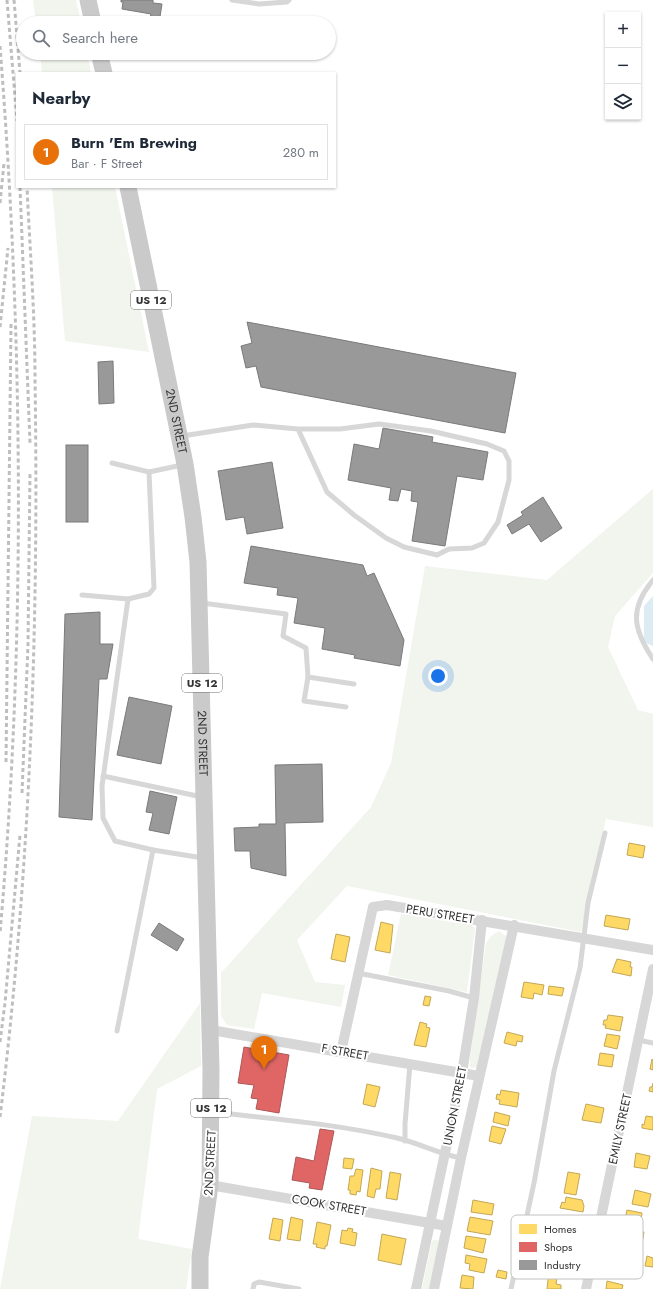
<!DOCTYPE html>
<html lang="en">
<head>
<meta charset="utf-8">
<style>
  body { margin:0; font-family:Jost,sans-serif; background:#f6f6f7; color:#1f2937 }
  .controls { position:absolute; right:12px; top:12px; display:grid; overflow:hidden; border-radius:0px; box-shadow:0 1px 3px #0004 }
  .controls button { width:36px; height:36px; display:grid; place-items:center; padding:0; border:0; border-bottom:1px solid #e0e1e3; background:#fff; color:#1f2937; font:20px sans-serif }
  .you { position:absolute; left:438px; top:676px; width:14px; height:14px; margin:-10px; border:3px solid #fff; border-radius:50%; background:#1a73e8; box-shadow:0 0 0 6px #1a73e833 }
  .badge { display:grid; place-items:center; width:26px; height:26px; border-radius:50%; background:#7a7a7a; color:#fff; font-size:13px; font-weight:700 }
  .pin { position:absolute; translate:-50% -33px; filter:drop-shadow(0 1px 2px #0008) }
  .pin::after { content:''; position:absolute; top:21px; width:14px; height:12px; background:inherit; clip-path:polygon(0 0,100% 0,50% 100%) }
  .list { margin:0; padding:0; list-style:none }
  h2 { display:flex; justify-content:space-between; align-items:center; height:52px; margin:0; padding:0 16px; font-size:17px }
  h2 small { font-size:13px; font-weight:400; color:#747a83 }
  .list li { display:grid; grid-template-columns:26px 1fr auto; gap:12px; align-items:center; box-sizing:border-box; height:56px; margin:0 8px 8px; padding:0 8px; border:1px solid #e0e1e3; border-radius:0px }
  .list b { display:block; font-size:15px; white-space:nowrap }
  .list p { margin:0; font-size:13px; white-space:nowrap; color:#747a83 }
  .list em { font-size:13px; font-style:normal; color:#747a83 }
  .icon { flex:none; width:22px; height:22px; fill:none; stroke:currentColor; stroke-width:2; stroke-linecap:round; stroke-linejoin:round }
  .map { position:relative; flex:none; width:653px; height:1289px; overflow:hidden }
  .search { position:absolute; background:#fff; box-shadow:0 1px 3px #0004; left:16px; top:16px; width:320px; height:44px; display:flex; align-items:center; gap:10px; box-sizing:border-box; padding:0 14px; border-radius:22px; color:#747a83; font-size:15px }
  .panel { position:absolute; background:#fff; box-shadow:0 1px 3px #0004; left:16px; top:72px; width:320px; height:116px; border-radius:0px }
  .map>svg:first-child { display:block }
  .green { fill:#f1f5ed }
  .water { fill:#ddebf3 }
  .homes { fill:#ffd966; stroke:#c2a757 }
  .shops { fill:#e06666; stroke:#ac5757 }
  .industry { fill:#999; stroke:#7a7a7a }
  .lines { fill:none; stroke-linecap:round; stroke-linejoin:round }
  .lane { stroke:#d7d7d7; stroke-width:5 }
  .street { stroke:#d7d7d7; stroke-width:10 }
  .primary { stroke:#cacaca; stroke-width:17 }
  .rail { stroke:#bebebe; stroke-width:3; stroke-dasharray:4 3; stroke-linecap:butt }
  .labels { text-anchor:middle; stroke-width:4; stroke-linejoin:round; paint-order:stroke }
  .shield { fill:#fff; stroke:#707070; stroke-width:1 }
  .shield-label { font-size:11px; font-weight:bold; fill:#333 }
  .street-label { font-size:12px; fill:#333; stroke:#fff }
  .key { fill:#fff; stroke:#c2c2c2; stroke-width:1 }
  .key-label { font-size:11px; fill:#333 }
</style>
</head>
<body>
<div class="map">
<svg width="653" height="1289" viewBox="0 0 653 1289">
  <rect width="100%" height="100%" fill="#fff"/>
  <g class="green">
    <path d="M33,0H76L81,23H36Z"/>
    <path d="M40,53H87L91,73H42Z"/>
    <path d="M52,187H115L149,352L65,341Z"/>
    <path d="M653,489V573L615,616L608,647L638,710L653,714V827L606,819L581,932L347,886L297,940L315,982L345,985L341,1007L262,993L254,1029L227,1025L221,1016V973L371,807L391,763L425,566L547,580Z"/>
    <path d="M401,914L471,925L475,928L467,992L388,975Z"/>
    <path d="M499,931L507,937L477,1067L473,1068L470,1067V1057L486,943L491,936Z"/>
    <path d="M200,1003L201,1066L157,1089L138,1239L192,1249L186,1289H0L32,1116L118,1121Z"/>
    <path d="M434,1240H438L440,1243L430,1289H422L432,1241Z"/>
  </g>
  <path class="water" d="M653,596V646L644,642V606Z"/>
  <g class="homes">
    <path d="M629,843L645,846L643,858L627,855Z"/>
    <path d="M606,915L630,919L628,930L604,926Z"/>
    <path d="M381,922L393,925L390,953L375,950Z"/>
    <path d="M336,934L350,937L345,962L331,959Z"/>
    <path d="M617,959L631,962L630,967H632L631,976L612,972Z"/>
    <path d="M524,982L544,985L542,995L534,993L533,999L521,997Z"/>
    <path d="M549,986L564,988L562,996L548,994Z"/>
    <path d="M425,996L431,997L429,1006L423,1005Z"/>
    <path d="M608,1015L623,1017L620,1031L605,1028L606,1025H603L604,1020H607Z"/>
    <path d="M420,1022L427,1024L426,1027L430,1028L426,1047L414,1045Z"/>
    <path d="M507,1032L523,1036L522,1042L517,1041L516,1046L504,1043Z"/>
    <path d="M607,1034L620,1036L617,1049L604,1046Z"/>
    <path d="M600,1053L614,1055L612,1067L598,1065Z"/>
    <path d="M652,1059L653,1060V1070L650,1069Z"/>
    <path d="M653,1083V1092L649,1091L650,1087H652Z"/>
    <path d="M367,1084L380,1087L375,1107L363,1104Z"/>
    <path d="M501,1090L519,1093L517,1107L499,1104L500,1100L496,1099L497,1094L500,1095Z"/>
    <path d="M586,1104L604,1108L601,1123L582,1120Z"/>
    <path d="M495,1112L510,1116L508,1126L493,1122Z"/>
    <path d="M646,1116L653,1117V1130L642,1128V1124L644,1125Z"/>
    <path d="M492,1126L506,1129L501,1144L489,1141Z"/>
    <path d="M636,1153L650,1156L647,1169L634,1167Z"/>
    <path d="M344,1158L354,1159L352,1169L343,1168Z"/>
    <path d="M371,1168L382,1171L380,1189H376L374,1198L367,1196Z"/>
    <path d="M356,1169L363,1170L360,1192L357,1191L356,1195L350,1194V1190H348L350,1176H354Z"/>
    <path d="M390,1172L401,1174L397,1200L386,1198Z"/>
    <path d="M568,1172L580,1174L576,1195L564,1193Z"/>
    <path d="M635,1190L651,1194L648,1207L632,1204Z"/>
    <path d="M566,1197L582,1200L584,1206L583,1212L560,1208L562,1202L565,1203Z"/>
    <path d="M473,1200L494,1204L492,1215L471,1212Z"/>
    <path d="M627,1210L642,1213L640,1227L624,1224Z"/>
    <path d="M291,1217L303,1220L300,1241L287,1239Z"/>
    <path d="M470,1217L493,1221L490,1235L467,1231Z"/>
    <path d="M273,1218L283,1220L280,1241L269,1239Z"/>
    <path d="M317,1222L331,1225L327,1246H325V1249L316,1247L317,1244H313Z"/>
    <path d="M348,1228L353,1229L352,1232L357,1233L355,1246L340,1243L342,1230L347,1231Z"/>
    <path d="M622,1228L644,1232L642,1244L620,1239Z"/>
    <path d="M382,1234L406,1239L401,1265L378,1260Z"/>
    <path d="M466,1236L486,1239L483,1253L464,1248Z"/>
    <path d="M466,1255L487,1259L484,1273L469,1270L470,1264L465,1263Z"/>
    <path d="M647,1256L653,1258V1267L645,1266Z"/>
    <path d="M498,1270L507,1272L506,1279L496,1277Z"/>
    <path d="M549,1271L558,1272L556,1284L561,1285V1289H547Z"/>
    <path d="M462,1275L474,1277L473,1289L460,1288Z"/>
    <path d="M607,1281L623,1285L622,1289H606Z"/>
  </g>
  <g class="shops">
    <path d="M244,1047L289,1055L279,1113L256,1109L258,1099L251,1098L254,1085L238,1083Z"/>
    <path d="M320,1129L334,1131L322,1190L309,1188L310,1183L292,1180L296,1157L314,1161Z"/>
  </g>
  <g class="industry">
    <path d="M121,0H153V3L162,4L159,23H149L151,14L122,9L123,2H121Z"/>
    <path d="M247,322L516,373L505,433L261,387L256,366L246,368L241,346L252,343Z"/>
    <path d="M113,361L114,403L99,404L98,362Z"/>
    <path d="M383,428L433,437L432,442L488,452L483,480L457,476L445,546L412,541L418,502L411,501L412,491L401,489L398,501L389,500L391,488L348,480L354,444L379,449Z"/>
    <rect x="66" y="445" width="22" height="77"/>
    <path d="M272,462L283,528L247,534L244,517L226,520L218,471Z"/>
    <path d="M543,497L562,528L541,542L529,524L512,534L507,525L523,515L521,512Z"/>
    <path d="M251,546L363,565L367,576L374,573L404,640L400,666L354,658L355,655L322,649L325,628L294,623L298,598L277,595L278,588L244,583Z"/>
    <path d="M100,612V644H113L107,679H99L92,820L59,817L65,614Z"/>
    <path d="M129,697L172,706L161,764L117,755Z"/>
    <path d="M322,764L323,822L285,823L286,876L251,868L250,851H235L234,828L259,827V824H276L275,765Z"/>
    <path d="M150,791L177,797L169,834L149,830L153,813L146,812Z"/>
    <path d="M159,923L184,939L177,951L151,935Z"/>
  </g>
  <g class="lines">
    <g class="lane">
      <path d="M232,0L259,4L287,2L289,0"/>
      <path d="M182,436L253,425L298,429H340L379,424L431,431L487,444L504,451L509,461V480L498,522L484,543L472,548L449,549L437,555L404,547L386,538L354,515L327,492L298,429"/>
      <path d="M112,463L149,472L182,465"/>
      <path d="M653,580C629,609 633,629 653,659"/>
      <path d="M82,595L128,599L102,786L103,818L115,841L153,850"/>
      <path d="M128,599L149,594L154,588L149,472"/>
      <path d="M202,603L286,614L283,636L306,648L308,677L354,684"/>
      <path d="M308,677L304,701L346,707"/>
      <path d="M103,776L202,797"/>
      <path d="M358,973L449,991L474,998"/>
      <path d="M117,1031L153,850L203,858"/>
      <path d="M638,1040L653,1043"/>
      <path d="M212,1112C274,1119 337,1124 397,1138C419,1143 439,1154 461,1158"/>
      <path d="M405,1141V1124L410,1064"/>
      <path d="M253,1289L254,1284L259,1282L299,1289"/>
      <path d="M511,1289L534,1183L554,1071L580,968L588,903L605,833"/>
    </g>
    <g class="street">
      <path d="M211,1030L479,1076"/>
      <path d="M341,1052L373,907L387,905L653,950"/>
      <path d="M210,1185L447,1226"/>
      <path d="M416,1289L462,1073L474,998L482,920"/>
      <path d="M434,1289L461,1158L514,925"/>
      <path d="M586,1289L653,969"/>
    </g>
    <g class="primary">
      <path d="M88,0L93,23"/>
      <path d="M99,53L104,73"/>
      <path id="s1" d="M128,187L185,464L193,517L198,562L211,1070L210,1185L200,1257V1289"/>
    </g>
    <g class="rail">
      <path d="M7,0L17,121"/>
      <path d="M14,0L20,73"/>
      <path d="M0,46C23,341 26,637 0,933"/>
      <path d="M20,187L30,443"/>
      <path d="M0,203L4,163"/>
      <path d="M0,327L8,248"/>
      <path d="M6,762L11,324"/>
      <path d="M22,793L28,645L30,473"/>
      <path d="M0,1042L5,1003L20,835"/>
      <path d="M0,1117C30,872 39,625 35,379C35,315 30,251 27,187"/>
    </g>
  </g>
  <g class="labels">
    <g class="shield">
      <rect x="131" y="291" width="40" height="18" rx="3"/>
      <rect x="182" y="674" width="40" height="18" rx="3"/>
      <rect x="191" y="1099" width="40" height="18" rx="3"/>
    </g>
    <g class="shield-label">
      <text x="151" y="304">US 12</text>
      <text x="202" y="687">US 12</text>
      <text x="211" y="1112">US 12</text>
    </g>
    <g class="street-label">
      <text dy="4" stroke="none"><textPath href="#s1" startOffset="239">2ND STREET</textPath></text>
      <text dy="4" stroke="none"><textPath href="#s1" startOffset="563">2ND STREET</textPath></text>
      <text transform="translate(440 914) rotate(9)" y="4">PERU STREET</text>
      <text transform="translate(345 1052) rotate(10)" y="4">F STREET</text>
      <text transform="translate(455 1106) rotate(-79)" y="4">UNION STREET</text>
      <text transform="translate(620 1129) rotate(-78)" y="4">EMILY STREET</text>
      <text transform="translate(210 1163) rotate(-87)" y="4">2ND STREET</text>
      <text transform="translate(329 1205) rotate(10)" y="4">COOK STREET</text>
    </g>
  </g>
  <rect x="511" y="1215" width="132" height="64" rx="6" class="key"/>
  <rect x="519" y="1224" width="18" height="10" fill="#ffd966"/>
  <rect x="519" y="1242" width="18" height="10" fill="#e06666"/>
  <rect x="519" y="1260" width="18" height="10" fill="#999"/>
  <g class="key-label">
    <text x="544" y="1233">Homes</text>
    <text x="544" y="1251">Shops</text>
    <text x="544" y="1269">Industry</text>
  </g>
</svg>
<div class="controls">
<button>+</button>
<button>−</button>
<button><svg class="icon" aria-label="layers" viewBox="0 0 24 24"><path d="M12 4l9 5-9 5-9-5zM3 14l9 5 9-5"/></svg></button>
</div>
<div class="you"></div>
<div class="pin badge" style="left:264px;top:1069px;background:#e8710a">1</div>
<div class="search"><svg class="icon" aria-label="search" viewBox="0 0 24 24"><circle cx="10" cy="10" r="6"/><path d="M15 15l6 6"/></svg>Search here</div>
<section class="panel">
<h2>Nearby<small></small></h2>
<ul class="list">
<li><span class="badge" style="background:#e8710a">1</span><div><b>Burn 'Em Brewing</b><p>Bar · F Street</p></div><em>280 m</em></li>
</ul>
</section>
</div>
</body>
</html>
